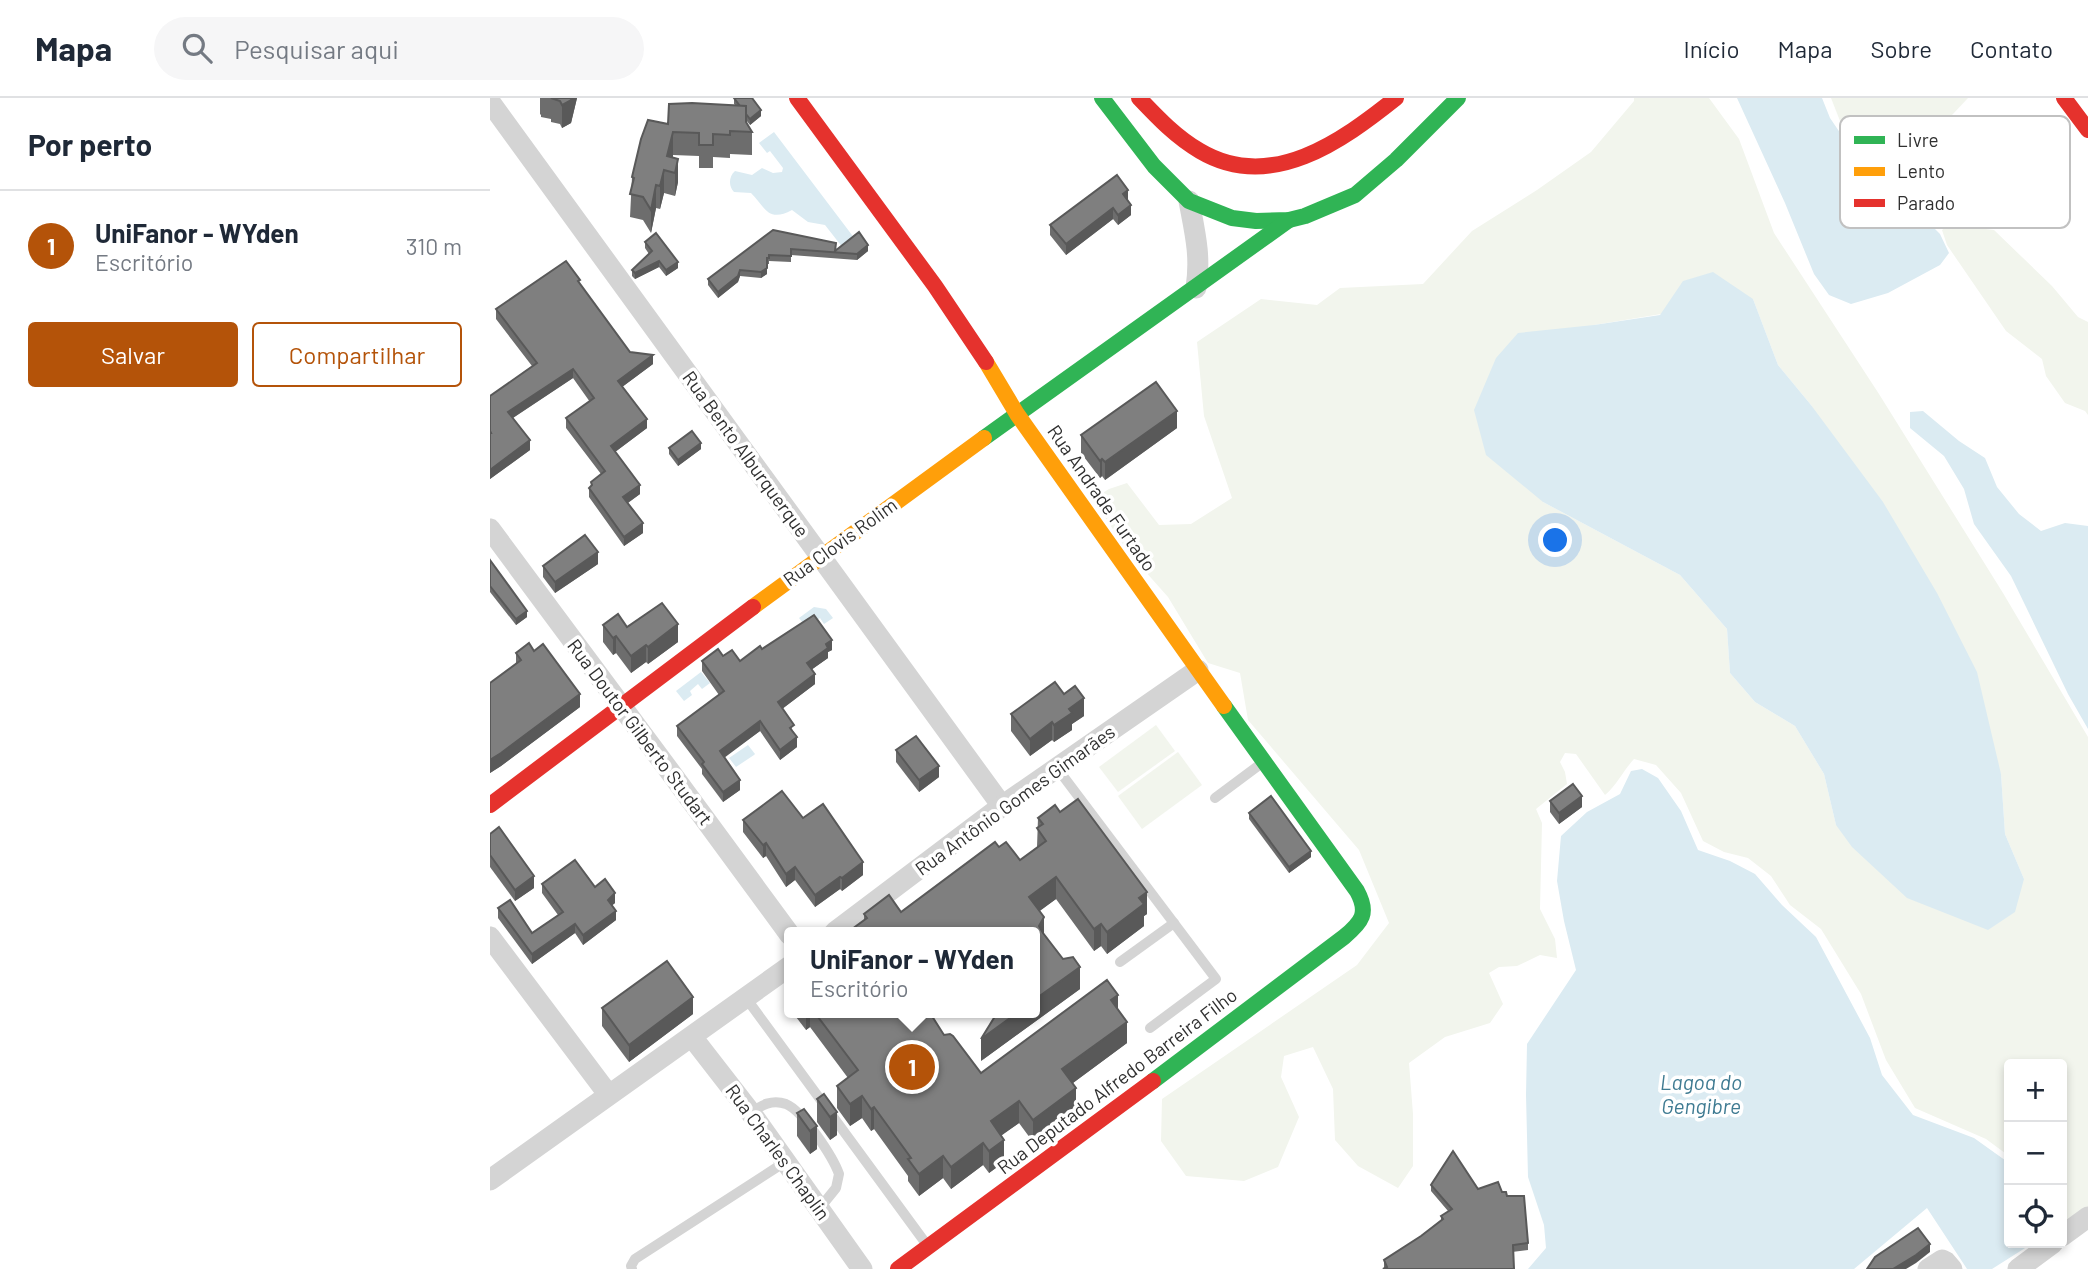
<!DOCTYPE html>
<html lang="pt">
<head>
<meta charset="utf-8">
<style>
  body { margin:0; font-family:Barlow,sans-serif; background:#f6f6f7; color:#1f2937 }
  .controls { position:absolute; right:21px; bottom:21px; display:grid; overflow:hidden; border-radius:7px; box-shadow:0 4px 10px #0003 }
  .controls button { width:63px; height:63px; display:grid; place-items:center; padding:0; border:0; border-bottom:2px solid #e0e1e3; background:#fff; color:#1f2937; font:35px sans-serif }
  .you { position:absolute; left:1066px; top:443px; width:24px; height:24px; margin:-18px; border:5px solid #fff; border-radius:50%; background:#1a73e8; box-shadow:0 0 0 10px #1a73e833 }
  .badge { display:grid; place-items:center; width:46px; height:46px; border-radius:50%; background:#b45309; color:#fff; font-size:23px; font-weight:700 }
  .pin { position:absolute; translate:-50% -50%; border:4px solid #fff; box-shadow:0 2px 7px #0006 }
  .popup { position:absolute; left:294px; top:829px; width:256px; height:91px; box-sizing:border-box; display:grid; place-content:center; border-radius:7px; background:#fff; filter:drop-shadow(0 2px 5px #0005); font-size:23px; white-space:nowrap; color:#747a83 }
  .popup b { font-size:26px; color:#1f2937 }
  .popup::after { content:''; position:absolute; left:50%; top:100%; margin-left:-14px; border:14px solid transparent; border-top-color:#fff }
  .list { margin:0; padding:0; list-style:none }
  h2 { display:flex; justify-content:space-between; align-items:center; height:91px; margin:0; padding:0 28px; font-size:30px }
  h2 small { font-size:23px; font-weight:400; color:#747a83 }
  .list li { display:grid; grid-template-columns:46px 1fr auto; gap:21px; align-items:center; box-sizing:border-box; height:112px; padding:0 28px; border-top:2px solid #e0e1e3 }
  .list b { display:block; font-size:26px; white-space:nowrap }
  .list p { margin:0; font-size:23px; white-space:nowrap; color:#747a83 }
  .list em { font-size:23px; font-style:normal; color:#747a83 }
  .actions { display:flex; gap:14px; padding:21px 28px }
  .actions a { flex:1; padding:16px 0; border:2px solid #b45309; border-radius:7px; text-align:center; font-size:24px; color:#b45309 }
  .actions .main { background:#b45309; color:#fff }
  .icon { flex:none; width:38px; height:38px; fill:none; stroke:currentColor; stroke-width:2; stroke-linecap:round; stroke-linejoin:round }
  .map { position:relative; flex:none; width:1598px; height:1171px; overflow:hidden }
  header { display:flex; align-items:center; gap:42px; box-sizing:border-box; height:98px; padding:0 35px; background:#fff; border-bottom:2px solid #e0e1e3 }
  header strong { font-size:33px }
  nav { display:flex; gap:38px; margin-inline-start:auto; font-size:24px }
  .search { width:490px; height:63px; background:#f6f6f7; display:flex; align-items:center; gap:18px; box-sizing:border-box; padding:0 24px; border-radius:38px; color:#747a83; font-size:26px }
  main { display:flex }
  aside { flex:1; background:#fff }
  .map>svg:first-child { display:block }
  .green { fill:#f2f5ed; fill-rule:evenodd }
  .water { fill:#dbebf2 }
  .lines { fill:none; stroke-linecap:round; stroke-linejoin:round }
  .lane { stroke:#d4d4d4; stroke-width:10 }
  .street { stroke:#d4d4d4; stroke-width:21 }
  .fast { stroke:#30b455; stroke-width:16 }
  .slow { stroke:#ff9f0a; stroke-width:16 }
  .jam { stroke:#e5322d; stroke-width:16 }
  .wall { fill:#6d6d6d }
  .shaded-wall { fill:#595959 }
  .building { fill:#7f7f7f; stroke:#595959; stroke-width:2 }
  .labels { text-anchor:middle; stroke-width:7; stroke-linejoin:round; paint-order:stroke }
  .street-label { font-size:19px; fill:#303030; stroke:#fff }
  .water-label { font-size:21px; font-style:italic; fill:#3f7b92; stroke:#fff }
  .key { fill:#fff; stroke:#c1c1c1; stroke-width:2 }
  .key-label { font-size:19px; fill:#303030 }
</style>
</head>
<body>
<header>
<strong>Mapa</strong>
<div class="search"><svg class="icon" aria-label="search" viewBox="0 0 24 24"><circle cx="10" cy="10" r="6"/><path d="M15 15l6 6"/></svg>Pesquisar aqui</div>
<nav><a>Início</a><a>Mapa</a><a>Sobre</a><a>Contato</a></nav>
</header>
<main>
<aside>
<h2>Por perto<small></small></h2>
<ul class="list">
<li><span class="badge">1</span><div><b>UniFanor - WYden</b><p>Escritório</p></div><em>310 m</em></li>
</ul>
<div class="actions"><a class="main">Salvar</a><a>Compartilhar</a></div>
</aside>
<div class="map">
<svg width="1598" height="1171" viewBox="0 0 1598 1171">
  <rect width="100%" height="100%" fill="#fff"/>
  <g class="green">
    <path d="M1144,0H1219L1249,41L1284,135L1389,296L1513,495L1598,639V1113L1572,1132V966H1519V1058L1496,1041L1425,1010L1396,962L1371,896L1331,831L1300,807L1281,778L1258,760L1234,754L1213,743L1191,695L1166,667L1144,661C1133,673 1127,687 1115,697L1086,656L1075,655L1070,664L1075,674L1077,686L1046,711L1052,725L1050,811L1065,841L1067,860L1050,857L1027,868L1009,869L999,875L1013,906L1000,925L955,939L919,965L923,1016V1068L908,1090L868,1068L845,1042L843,991L823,949L794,958L791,979L809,1019L788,1069L754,1083L696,1078L671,1043L672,1001L867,867L899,825L869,752L758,622L750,575L718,565L678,499L638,454L603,401L619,391L637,385L669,427L701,426L742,400L714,318L707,244L771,201L827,207L850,190L933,186L982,133L1047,92L1101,54L1144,3ZM1263,201L1288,267L1321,307L1511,676L1515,736L1534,781L1346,727L1334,676L1305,628L1265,604L1240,575L1237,531L1190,477L1053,404L1104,227Z"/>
    <path d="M1341,0H1478L1462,17L1390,55L1352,28Z"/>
    <path d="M1465,123L1479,129L1504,132L1562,188L1588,219L1598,224V317L1595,313L1575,305L1556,278L1552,261L1516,233L1457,147L1452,132Z"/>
    <path d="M666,627L685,653L628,694L609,669Z"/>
    <path d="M688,654L712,687L652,731L628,698Z"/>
  </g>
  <g class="water">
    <path d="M1247,0H1332L1340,20L1357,45L1393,65L1409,81L1433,119L1450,136L1459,155L1450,167L1398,195L1361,206L1339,197L1324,176L1295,105Z"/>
    <path d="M284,34L365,141L353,150L335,127L318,124L302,112C278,125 275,109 261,95L244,94C238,88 239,78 245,73L262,77L272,70L283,75L292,74L293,70L280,53L277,55L269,45Z"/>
    <path d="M1223,174L1263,201L1288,267L1321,307L1393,404L1447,495L1487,574L1511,676L1515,736L1534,781L1525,814L1498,832L1417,800L1362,749L1346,727L1334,676L1305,628L1265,604L1240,575L1237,531L1190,477L1053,404L996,357L984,312L1006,260L1028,235L1104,227L1170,217L1193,183Z"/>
    <path d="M1433,313L1469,343L1495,360L1507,389L1529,416L1551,433L1575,425L1598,428V631L1578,596L1521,478L1484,426L1474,391L1454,358L1420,330V314Z"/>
    <path d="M324,509L336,511L343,520L334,526L330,520L317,530L309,520Z"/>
    <path d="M211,574L220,585L212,591L208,586L200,593L202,597L194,603L186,593Z"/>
    <path d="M258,647L265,656L264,657L246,669L239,660Z"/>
    <path d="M1152,671L1168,680L1191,713L1208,752L1240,763L1265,776L1292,807L1326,839L1380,940L1392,977L1423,1017L1484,1040L1519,1065V1145H1543L1502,1171H1477L1437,1110L1364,1171H1038L1056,1150L1054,1127L1038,1079L1036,997L1037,946L1086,872L1074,823L1067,783L1071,738L1097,714L1130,696L1141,673Z"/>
  </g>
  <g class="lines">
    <g class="lane">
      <path d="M567,670L726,881L660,930"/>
      <path d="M725,700L772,665"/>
      <path d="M630,864L684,825"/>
      <path d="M256,900L437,1147"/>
      <path d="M261,1015C271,1007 282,1001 296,1006C313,1013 343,1059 349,1076L346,1090L329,1111"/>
      <path d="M142,1171L141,1168L145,1161L295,1064"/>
    </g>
    <g class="street">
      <path d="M0,4L512,708"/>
      <path d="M699,103C705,135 711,158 706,190"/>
      <path d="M0,431C100,566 201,701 300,837"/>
      <path d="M345,834L512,708L708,572"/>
      <path d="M0,839L118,996"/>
      <path d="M202,939L261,1015L372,1171"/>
      <path d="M0,1082L300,868"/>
      <path d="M1572,1138L1598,1119"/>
      <path d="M1438,1171L1452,1162L1456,1164L1462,1171"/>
      <path d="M1528,1171L1563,1145"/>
    </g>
    <g class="fast">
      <path d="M612,0L664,68L699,103L742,120L766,123L799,122L815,118L865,97L906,62L968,0"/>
      <path d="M494,340L799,122"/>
      <path d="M663,983L854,839C872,824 879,815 867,793L734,608"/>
    </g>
    <g class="slow">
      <path d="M496,264L527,316L734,608"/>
      <path d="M263,509L494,340"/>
    </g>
    <g class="jam">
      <path d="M307,0L445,188L496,264"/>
      <path d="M649,0C668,20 686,39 710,53C781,95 852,43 906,0"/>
      <path d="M1574,0L1598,32"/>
      <path d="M0,707L263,509"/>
      <path d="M408,1171L663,983"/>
    </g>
  </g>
  <g class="wall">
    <path d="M50,0H87L81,25L72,30L70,26L61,24V21L51,19V17L50,16Z"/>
    <path d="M244,0L271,18L260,27L256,22V25L262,34V57L240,56V60L223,59V70H209V58L183,57V60L188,84L185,98L174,95L170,111L166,110L161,135L153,122L140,119L142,79L178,26L246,8L244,6Z"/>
    <path d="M638,103L641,117L628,127L623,121L576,157L560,137V127Z"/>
    <path d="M283,132L346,152L378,153L367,162L301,157V164L279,163V166H277V176L271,180L250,178L248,184L228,200L218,187V181Z"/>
    <path d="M155,144L188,170L176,178L169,169L145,181L142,178V172L159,156L155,150Z"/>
    <path d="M90,186L140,254L163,266L132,289L157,330L125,354L150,396L138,405L153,435L134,448L99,399V390L101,388V384L111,376L76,330V320L100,304L83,280L23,320L40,352L0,381V298L42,268L6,221V211Z"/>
    <path d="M687,330L615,382L612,378L610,380L591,355V337Z"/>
    <path d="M179,350L211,351L188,368L179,356Z"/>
    <path d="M0,462L37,519L26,527L0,494Z"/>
    <path d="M108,466L65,495L53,479V468Z"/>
    <path d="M113,527L137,529L188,544L158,566L156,564L141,575L126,555L123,557L113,544Z"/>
    <path d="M272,551L342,552L338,554V560L322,571L325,586L292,611L304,635L307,649L290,662L270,633L234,659L250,692L233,704L212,676V671L187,638V628L229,597L212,573V563L233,558L250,563Z"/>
    <path d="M26,555L90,609L11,668L0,675V585L26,566Z"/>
    <path d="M574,596L594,618L582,626V632L564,644L562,642L540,658L521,633V616Z"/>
    <path d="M406,652L449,679L429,694L406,664Z"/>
    <path d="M1060,703L1092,709L1069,726L1060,714Z"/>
    <path d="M759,715L821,759L799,775L759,721Z"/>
    <path d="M313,720L373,777L352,793L350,791L325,809L305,782L296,789L276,758L273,760L253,734V722Z"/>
    <path d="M548,720L657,816L654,818V828L617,856L611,848L604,853L566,801L549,813L554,836L590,891L491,963L544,915V834L374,823V816L411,814L509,749L530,762L547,749Z"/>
    <path d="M0,736L44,790L25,803L0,769Z"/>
    <path d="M52,786L105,789L125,805L122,807L126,822L93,847L85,835L42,866L8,820V810L42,835L68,817L52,795Z"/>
    <path d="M112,910L203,916L139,964L112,928Z"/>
    <path d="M628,912L637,945L583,985L586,1012L543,1044L529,1025L511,1037L514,1064L499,1075L493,1067L461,1091L453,1080L429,1098L418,1083V1078L384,1031L381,1033L372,1020L360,1028L347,1010V988L358,980L320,929L316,932L303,915H440L454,937L491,975Z"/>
    <path d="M334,996L347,1037L340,1042L327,1024V1001Z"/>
    <path d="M314,1011L327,1051L320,1056L307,1038V1015Z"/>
    <path d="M941,1087L1012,1094L1017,1098L1038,1145V1152L894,1170V1162L931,1138L951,1122V1118L958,1113L941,1093Z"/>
  </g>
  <g class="shaded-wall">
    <path d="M82,0H87L81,25L72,30V7Z"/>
    <path d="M271,12V18L260,27V21Z"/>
    <path d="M183,34V57L179,74L177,58Z"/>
    <path d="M188,61V84L185,98V75Z"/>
    <path d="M174,72V95L170,111V88Z"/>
    <path d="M166,87V110L161,135V112Z"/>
    <path d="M638,92V102L633,96Z"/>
    <path d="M641,107V117L628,127V117Z"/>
    <path d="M623,110V121L576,157V146Z"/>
    <path d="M378,147V153L367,162V156Z"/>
    <path d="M169,163V169L145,181V175Z"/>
    <path d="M188,164V170L176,178V172Z"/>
    <path d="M277,166V176L271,180V174Z"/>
    <path d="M250,172V178L248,184L228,200V194Z"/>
    <path d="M163,257V266L128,292V283Z"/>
    <path d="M83,271V280L18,323V314Z"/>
    <path d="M687,313V330L615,382V364Z"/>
    <path d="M157,321V330L121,357V348Z"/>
    <path d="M40,342V352L0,381V372Z"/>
    <path d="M211,345V351L188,368V362Z"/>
    <path d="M612,361V378L610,380V363Z"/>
    <path d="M150,387V396L133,408V399Z"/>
    <path d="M153,425V435L134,448V439Z"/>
    <path d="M108,454V466L65,495V484Z"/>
    <path d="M37,513V519L26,527V521Z"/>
    <path d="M188,526V544L158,566V549Z"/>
    <path d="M126,538V555L123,557V540Z"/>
    <path d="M342,542V552L338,554V560L317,575V565L336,546Z"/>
    <path d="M156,547V564L141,575V558Z"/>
    <path d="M325,576V586L288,614V604Z"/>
    <path d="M90,596V609L11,668L0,675V662Z"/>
    <path d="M594,600V618L582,626V632L564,644V627L579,611Z"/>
    <path d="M270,623V633L230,663V653Z"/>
    <path d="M562,624V642L540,658V641Z"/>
    <path d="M307,639V649L290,662V652Z"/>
    <path d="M449,668V679L429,694V682Z"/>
    <path d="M250,682V692L233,704V694Z"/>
    <path d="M1092,698V709L1069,726V715Z"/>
    <path d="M276,745V758L273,760V747Z"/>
    <path d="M821,753V759L799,775V769Z"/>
    <path d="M373,764V777L352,793V780Z"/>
    <path d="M305,769V782L296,789V776Z"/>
    <path d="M44,778V790L25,803V792Z"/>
    <path d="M350,779V791L325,809V797Z"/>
    <path d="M566,779V801L539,821V799Z"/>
    <path d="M657,794V816L654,818V828L617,856V834L649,800Z"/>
    <path d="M125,795V805L118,811V802Z"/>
    <path d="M126,813V822L93,847V837Z"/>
    <path d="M554,819V841L549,828Z"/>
    <path d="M85,826V835L42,866V856Z"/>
    <path d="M611,826V848L604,853V831Z"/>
    <path d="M590,869V891L491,963V941L527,915H544V902Z"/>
    <path d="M628,897V919L621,902Z"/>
    <path d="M203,899V916L139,964V947Z"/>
    <path d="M316,915H320V929L316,932Z"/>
    <path d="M637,924V945L572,993V971Z"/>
    <path d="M586,990V1012L543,1044V1022Z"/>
    <path d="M372,998V1020L360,1028V1006Z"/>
    <path d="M529,1003V1025L501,1045V1023Z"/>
    <path d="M384,1009V1031L381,1033V1011Z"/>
    <path d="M347,1014V1037L340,1042V1019Z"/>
    <path d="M327,1028V1051L320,1056V1033Z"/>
    <path d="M514,1042V1064L499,1075V1053Z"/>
    <path d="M493,1045V1067L461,1091V1069Z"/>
    <path d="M453,1058V1080L429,1098V1076Z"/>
    <path d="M1440,1146V1154L1426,1165L1416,1171H1403Z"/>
  </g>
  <g class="building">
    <path d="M61,0H82L81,2L72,7L70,3Z"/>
    <path d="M244,0H262L271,12L260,21L256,16V8H250Z"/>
    <path d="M202,5L256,8V24L262,34L240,33V37L223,36V47H209V35L183,34L177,58L188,61L185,75L174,72L170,88L166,87L161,112L153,99L140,96L144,80L142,79L151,41L158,22L178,26L179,6Z"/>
    <path d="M627,77L638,92L633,96L641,107L628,117L623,110L576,146L560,127Z"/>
    <path d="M283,132L346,145L345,153L369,134L378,147L367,156L301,151V158L279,157V160H277V170L271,174L250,172L248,178L228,194L218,181Z"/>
    <path d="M166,135L188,164L176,172L169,163L145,175L142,172L162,153L155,144Z"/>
    <path d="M76,163L90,182L88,183L140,254L163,257L128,283L157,321L121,348L150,387L133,399L153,425L134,439L99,390L102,387L101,384L115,373L76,320L104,300L83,271L18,314L40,342L0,372V335H1L0,333V298L47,265L6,211Z"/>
    <path d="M666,284L687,313L615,364L612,361L610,363L591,337Z"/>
    <path d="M202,333L211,345L188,362L179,350Z"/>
    <path d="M95,437L108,454L65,484L53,468Z"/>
    <path d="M0,462L37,513L26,521L0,488Z"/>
    <path d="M172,505L188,526L158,549L156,547L141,558L126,538L123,540L113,527L128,516L137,529Z"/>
    <path d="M324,517L342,542L336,546L338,550L317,565L325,576L288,604L304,627L300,630L307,639L290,652L270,623L230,653L250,682L233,694L212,666L214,664L187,628L234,593L212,563L228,551L233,558L242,552L250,563L270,548L272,551Z"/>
    <path d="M39,545L44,553L53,546L90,596L11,655L0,662V585L31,562L26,555Z"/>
    <path d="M565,584L574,596L585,588L594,600L579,611L582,615L564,627L562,624L540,641L521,616Z"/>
    <path d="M426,638L449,668L429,682L406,652Z"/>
    <path d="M1083,686L1092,698L1069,715L1060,703Z"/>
    <path d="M292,693L313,720L333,706L373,764L352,780L350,779L325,797L305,769L296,776L276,745L273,747L253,722Z"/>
    <path d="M781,698L821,753L799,769L759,715Z"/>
    <path d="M588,701L657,794L649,800L654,806L617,834L611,826L604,831L566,779L539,799L554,819L549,828L553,835L573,861L583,859L590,869L544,902V874L547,873L544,869V834H358L377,820L374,816L399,797L411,814L505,744L509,749L516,744L530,762L556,743L547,730L553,726L548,720L565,707L570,714Z"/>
    <path d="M9,729L44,778L25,792L0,757V736Z"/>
    <path d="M85,762L105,789L115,781L125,795L118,802L126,813L93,837L85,826L42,856L8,810L20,802L42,835L73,814L52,786Z"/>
    <path d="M177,863L203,899L139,947L112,910Z"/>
    <path d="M617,882L628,897L621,902L637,924L572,971L586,990L543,1022L529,1003L501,1023L514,1042L499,1053L493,1045L461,1069L453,1058L429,1076L418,1061L421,1060L384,1009L381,1011L372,998L360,1006L347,988L368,972L325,915H440L454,937L460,936L463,938L491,975Z"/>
    <path d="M507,915H527L491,941Z"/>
    <path d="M334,996L347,1014L340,1019L327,1001Z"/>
    <path d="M314,1011L327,1028L320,1033L307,1015Z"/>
    <path d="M963,1053L988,1091L1008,1084L1012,1094H1016L1017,1098H1034L1038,1145L1023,1147L1024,1171H893L897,1169L894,1162L931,1138L953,1121L951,1118L962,1111L941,1087Z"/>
    <path d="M1428,1130L1440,1146L1426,1157L1403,1171H1377L1385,1159Z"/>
  </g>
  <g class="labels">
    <g class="street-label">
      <text transform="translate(256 356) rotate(54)" y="7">Rua Bento Alburquerque</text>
      <text transform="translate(612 400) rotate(55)" y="7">Rua Andrade Furtado</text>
      <text transform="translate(350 444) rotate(-36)" y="7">Rua Clovis Rolim</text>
      <text transform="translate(150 634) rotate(53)" y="7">Rua Doutor Gilberto Studart</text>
      <text transform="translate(525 702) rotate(-36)" y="7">Rua Antônio Gomes Gimarães</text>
      <text transform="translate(627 983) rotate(-37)" y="7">Rua Deputado Alfredo Barreira Filho</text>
      <text transform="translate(288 1054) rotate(54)" y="7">Rua Charles Chaplin</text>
    </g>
    <g class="water-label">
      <text x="1211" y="992">Lagoa do<tspan x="1211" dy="24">Gengibre</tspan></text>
    </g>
  </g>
  <rect x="1350" y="18" width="230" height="112" rx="10" class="key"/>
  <rect x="1364" y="38" width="31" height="8" fill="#30b455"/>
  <rect x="1364" y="69" width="31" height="9" fill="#ff9f0a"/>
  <rect x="1364" y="101" width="31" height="8" fill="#e5322d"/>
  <g class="key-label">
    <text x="1407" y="49">Livre</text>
    <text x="1407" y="80">Lento</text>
    <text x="1407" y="112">Parado</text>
  </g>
</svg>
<div class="controls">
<button>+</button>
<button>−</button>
<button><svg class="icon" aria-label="locate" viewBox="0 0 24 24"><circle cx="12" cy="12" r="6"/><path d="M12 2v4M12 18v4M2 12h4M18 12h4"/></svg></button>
</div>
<div class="you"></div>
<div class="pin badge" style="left:422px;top:969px">1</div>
<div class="popup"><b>UniFanor - WYden</b>Escritório</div>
</div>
</main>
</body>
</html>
